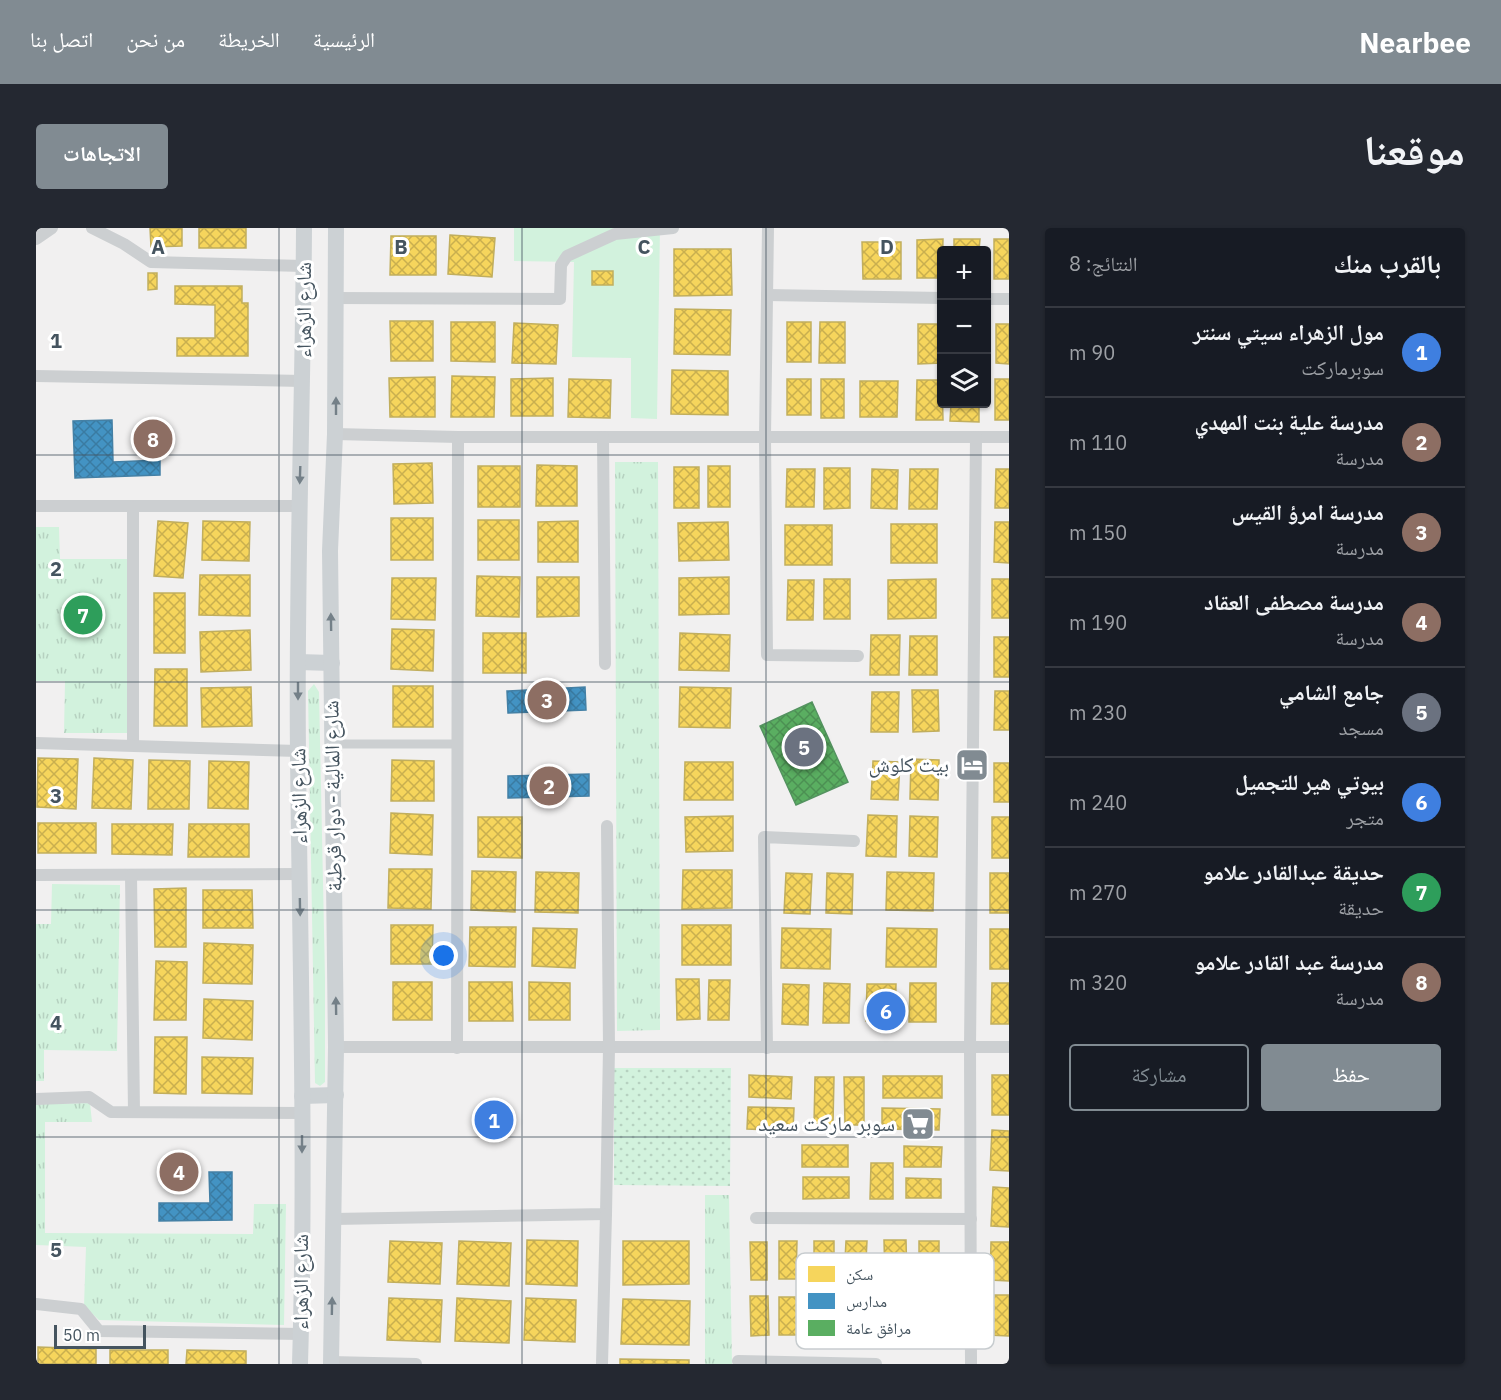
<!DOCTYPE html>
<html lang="ar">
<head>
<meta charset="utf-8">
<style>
  body { margin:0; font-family:"IBM Plex Sans","Noto Naskh Arabic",sans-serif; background:#242831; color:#f1f3f6; direction:rtl }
  .controls { position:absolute; right:18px; top:18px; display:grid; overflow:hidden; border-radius:6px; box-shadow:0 2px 4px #0004 }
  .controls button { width:54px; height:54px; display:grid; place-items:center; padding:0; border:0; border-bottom:2px solid #363941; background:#171b24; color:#f1f3f6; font:30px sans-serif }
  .scale { position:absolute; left:18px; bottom:15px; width:92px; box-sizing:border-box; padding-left:6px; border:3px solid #45545f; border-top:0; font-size:16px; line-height:21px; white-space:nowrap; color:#45545f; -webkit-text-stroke:4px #fff; paint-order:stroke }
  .you { position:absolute; left:408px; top:728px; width:21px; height:21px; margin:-15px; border:4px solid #fff; border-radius:50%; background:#1a73e8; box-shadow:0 0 0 9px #1a73e833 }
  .badge { display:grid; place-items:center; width:39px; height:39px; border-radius:50%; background:#818b92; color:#fff; font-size:20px; font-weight:700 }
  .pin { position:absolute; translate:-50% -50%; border:3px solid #fff; box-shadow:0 2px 6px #0006 }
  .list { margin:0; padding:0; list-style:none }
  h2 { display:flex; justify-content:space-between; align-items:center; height:78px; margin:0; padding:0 24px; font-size:26px }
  h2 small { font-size:20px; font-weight:400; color:#9ea1a6 }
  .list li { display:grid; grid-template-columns:39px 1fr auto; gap:18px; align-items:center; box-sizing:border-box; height:90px; padding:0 24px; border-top:2px solid #363941 }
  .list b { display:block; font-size:22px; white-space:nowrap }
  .list p { margin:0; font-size:20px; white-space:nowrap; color:#9ea1a6 }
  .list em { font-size:20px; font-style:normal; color:#9ea1a6 }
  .actions { display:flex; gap:12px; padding:18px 24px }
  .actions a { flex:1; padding:14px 0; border:2px solid #818b92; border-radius:6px; text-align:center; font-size:21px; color:#818b92 }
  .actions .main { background:#818b92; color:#fff }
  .icon { flex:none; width:33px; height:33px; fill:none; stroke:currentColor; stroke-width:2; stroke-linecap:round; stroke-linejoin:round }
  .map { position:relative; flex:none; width:973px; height:1136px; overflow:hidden; direction:ltr; border-radius:6px }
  header { display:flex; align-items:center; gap:36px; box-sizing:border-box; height:84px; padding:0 30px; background:#818b92; color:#fff }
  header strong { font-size:28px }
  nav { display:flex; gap:33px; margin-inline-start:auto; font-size:21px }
  .intro { display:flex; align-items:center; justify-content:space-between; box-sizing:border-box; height:144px; padding:0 36px }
  h1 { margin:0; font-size:42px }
  .button { padding:15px 27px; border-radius:6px; background:#818b92; color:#fff; font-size:21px; font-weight:700 }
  main { display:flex; gap:36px; padding:0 36px }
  aside { flex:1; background:#171b24; border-radius:6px; box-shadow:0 2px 4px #0004 }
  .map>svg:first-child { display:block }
  .grass { fill:url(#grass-tufts) }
  .park { fill:#d2f2dd }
  .garden { fill:url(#garden-dots) }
  .homes { fill:url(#homes-cross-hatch); stroke:#c1ae5d; stroke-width:1.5 }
  .schools { fill:url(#schools-cross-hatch); stroke:#4480a5; stroke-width:1.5 }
  .public { fill:url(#public-cross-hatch); stroke:#549360; stroke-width:1.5 }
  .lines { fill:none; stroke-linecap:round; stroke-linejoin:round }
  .pedestrian { stroke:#cccfd1; stroke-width:9 }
  .minor { stroke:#cccfd1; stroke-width:12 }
  .secondary { stroke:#ccd1d4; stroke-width:16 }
  .oneway { fill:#748088 }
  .grid { fill:none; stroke:#45545f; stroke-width:1.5; stroke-opacity:0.55 }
  .labels { text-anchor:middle; stroke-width:6; stroke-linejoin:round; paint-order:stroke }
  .street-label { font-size:21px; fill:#45545f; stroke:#fff }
  .poi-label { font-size:21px; fill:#45545f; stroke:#fff; text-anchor:end }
  .key { fill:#fff; stroke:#c7cccf; stroke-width:1.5 }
  .key-label { font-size:16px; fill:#45545f }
  .grid-label { font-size:20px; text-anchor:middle; font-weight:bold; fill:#45545f; stroke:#fff; stroke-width:6; stroke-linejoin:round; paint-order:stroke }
</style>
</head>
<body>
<header>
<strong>Nearbee</strong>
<nav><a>الرئيسية</a><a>الخريطة</a><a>من نحن</a><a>اتصل بنا</a></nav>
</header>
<div class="intro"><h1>موقعنا</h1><a class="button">الاتجاهات</a></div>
<main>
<aside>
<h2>بالقرب منك<small>النتائج: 8</small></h2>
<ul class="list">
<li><span class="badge" style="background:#3f7fe0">1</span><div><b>مول الزهراء سيتي سنتر</b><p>سوبرماركت</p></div><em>90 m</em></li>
<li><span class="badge" style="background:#8d6e63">2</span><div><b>مدرسة علية بنت المهدي</b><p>مدرسة</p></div><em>110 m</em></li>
<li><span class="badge" style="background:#8d6e63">3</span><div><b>مدرسة امرؤ القيس</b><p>مدرسة</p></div><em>150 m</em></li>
<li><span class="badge" style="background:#8d6e63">4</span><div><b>مدرسة مصطفى العقاد</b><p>مدرسة</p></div><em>190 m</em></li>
<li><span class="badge" style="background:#6b7280">5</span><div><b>جامع الشامي</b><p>مسجد</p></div><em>230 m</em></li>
<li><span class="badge" style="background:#3f7fe0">6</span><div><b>بيوتي هير للتجميل</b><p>متجر</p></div><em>240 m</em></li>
<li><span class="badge" style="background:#2e9e5b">7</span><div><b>حديقة عبدالقادر علامو</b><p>حديقة</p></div><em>270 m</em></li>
<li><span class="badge" style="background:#8d6e63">8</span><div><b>مدرسة عبد القادر علامو</b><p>مدرسة</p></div><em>320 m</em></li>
</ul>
<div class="actions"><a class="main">حفظ</a><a>مشاركة</a></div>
</aside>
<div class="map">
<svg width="973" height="1136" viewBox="0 0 973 1136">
  <defs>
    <pattern id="grass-tufts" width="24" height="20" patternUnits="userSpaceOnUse" patternTransform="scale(1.5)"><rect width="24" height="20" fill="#d2f2dd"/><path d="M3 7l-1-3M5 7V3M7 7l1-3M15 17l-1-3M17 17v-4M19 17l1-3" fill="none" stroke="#b6d1c0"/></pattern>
    <pattern id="garden-dots" width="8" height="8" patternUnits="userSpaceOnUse" patternTransform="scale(1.5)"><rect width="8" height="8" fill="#d2f2dd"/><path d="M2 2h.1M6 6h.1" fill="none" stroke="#b6d1c0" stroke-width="1.8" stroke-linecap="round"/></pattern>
    <pattern id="homes-cross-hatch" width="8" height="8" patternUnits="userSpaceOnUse" patternTransform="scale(1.5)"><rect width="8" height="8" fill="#f6d55c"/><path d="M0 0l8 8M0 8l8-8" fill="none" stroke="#c9af4f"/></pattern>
    <pattern id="schools-cross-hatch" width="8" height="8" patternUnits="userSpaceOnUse" patternTransform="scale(1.5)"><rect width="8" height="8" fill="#4393c3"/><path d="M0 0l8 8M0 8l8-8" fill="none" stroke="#3a7ba2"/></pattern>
    <pattern id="public-cross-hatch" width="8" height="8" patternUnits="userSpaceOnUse" patternTransform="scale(1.5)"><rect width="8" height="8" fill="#5aae61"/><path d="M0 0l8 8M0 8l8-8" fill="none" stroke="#4c9053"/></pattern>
  </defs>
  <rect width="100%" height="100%" fill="#f1f0f0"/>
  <g class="grass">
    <path d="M579,234H622L624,802L581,803Z"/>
    <path d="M0,299H23L24,331H91V505H28L29,453H0Z"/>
    <path d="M278,456L283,464L289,749V854L284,858L279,855L272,463Z"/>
    <path d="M16,656L84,657L81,823L8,822V853H0V696H15Z"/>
    <path d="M54,875L56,894H9V1005L217,1006L218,976H250L248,1097L63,1092L48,1078L50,1019L0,1017V876Z"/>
    <path d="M669,967H693L696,1136H669Z"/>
  </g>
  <path class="park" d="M478,0H624L621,191L595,190V130L536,129L538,34L478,33Z"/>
  <path class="garden" d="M578,840H695L694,958L578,957Z"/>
  <g class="homes">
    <path d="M114,0H146V18L115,19Z"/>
    <rect x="163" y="0" width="47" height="20"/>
    <path d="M414,7L459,10L456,49L412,46Z"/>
    <path d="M355,8H400V47H354Z"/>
    <path d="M907,11L906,50H881V12Z"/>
    <path d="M918,11H944L943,22H918Z"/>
    <rect x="958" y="11" width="15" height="40"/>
    <path d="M826,14H865V51H827Z"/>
    <path d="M638,21H695L696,67L638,68Z"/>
    <rect x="556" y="43" width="21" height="14"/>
    <path d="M112,45H121V61L112,62Z"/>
    <path d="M139,58H206V75H212V128H141V110H179V77L139,76Z"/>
    <path d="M639,81L695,82L694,127L638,126Z"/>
    <path d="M354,93H397V133H355Z"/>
    <path d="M415,94H459V134L415,133Z"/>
    <rect x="751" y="94" width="24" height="40"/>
    <path d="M784,94H809V135H783Z"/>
    <path d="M478,95L522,97L520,136L476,135Z"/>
    <path d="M882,96H906V135L882,136Z"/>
    <path d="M960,96H973V136L960,135Z"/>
    <path d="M636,142L692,143V187L635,186Z"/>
    <path d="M416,148L459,149L458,189H415Z"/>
    <path d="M399,149V189H354L353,150Z"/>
    <path d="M517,150V188H475V151Z"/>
    <path d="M533,151L575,152L574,190L532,189Z"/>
    <rect x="751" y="151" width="24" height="36"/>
    <rect x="785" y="151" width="23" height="39"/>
    <rect x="959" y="151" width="14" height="41"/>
    <path d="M881,152H906L907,192H880Z"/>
    <path d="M824,153H862L861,189H824Z"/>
    <path d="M915,176H943V194L914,193Z"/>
    <path d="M396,235L397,275L358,276L357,236Z"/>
    <path d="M501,237L541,238V278H500Z"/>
    <rect x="442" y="238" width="42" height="41"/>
    <rect x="672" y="238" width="22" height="41"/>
    <rect x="638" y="239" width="25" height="41"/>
    <path d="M788,240H814V280L788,281Z"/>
    <path d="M751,241H779L778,279H750Z"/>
    <path d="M836,241L862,242L861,281L835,280Z"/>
    <path d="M874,241H902L901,281H873Z"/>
    <path d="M960,241H973V280H959Z"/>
    <rect x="355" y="290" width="42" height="42"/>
    <rect x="442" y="292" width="41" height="40"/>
    <path d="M122,293L152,295L147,350L118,348Z"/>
    <path d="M167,293L214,294L213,333L166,332Z"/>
    <path d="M542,293V334H502V294Z"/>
    <path d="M692,294L693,332L643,333L642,295Z"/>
    <path d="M959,294H973V335L958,334Z"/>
    <rect x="855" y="296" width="46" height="39"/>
    <rect x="749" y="297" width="47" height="40"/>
    <path d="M164,347H214V388L163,387Z"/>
    <path d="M441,348L484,349L483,389L440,388Z"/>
    <path d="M501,349H543V388L501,389Z"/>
    <path d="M693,349V386L643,387V350Z"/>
    <path d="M356,350H400L399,392L355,391Z"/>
    <rect x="788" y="351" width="26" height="40"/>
    <path d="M900,351V390L852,391V352Z"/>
    <rect x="956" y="351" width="17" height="39"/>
    <path d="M752,352H778L777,392H751Z"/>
    <rect x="118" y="365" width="31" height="60"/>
    <path d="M356,401L398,402L397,443L355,441Z"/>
    <path d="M214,402L215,442L165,444L164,404Z"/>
    <rect x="447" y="405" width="43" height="40"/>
    <path d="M644,405L694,407L693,443L643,442Z"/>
    <path d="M835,407H864L863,447H834Z"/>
    <path d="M874,408H901V447H873Z"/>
    <rect x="958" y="409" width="15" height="40"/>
    <path d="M119,441H151V498H118Z"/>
    <rect x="357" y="458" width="40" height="41"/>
    <path d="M215,459L216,498L166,499L165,460Z"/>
    <path d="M644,459L695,460L694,500L643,499Z"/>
    <path d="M876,462H902L903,503L877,504Z"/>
    <path d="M959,463H973V502H958Z"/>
    <path d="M836,464H863L862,504H835Z"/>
    <path d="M2,530L42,531L40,581L1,579Z"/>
    <path d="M58,530L97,532L95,581L56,580Z"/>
    <path d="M875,531L903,532L902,572L874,571Z"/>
    <path d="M113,532L154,533L153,581H112Z"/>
    <path d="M356,532L398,533V573H355Z"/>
    <path d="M173,533L213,534L212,581L172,580Z"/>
    <path d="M837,533L864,534L862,572L835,571Z"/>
    <path d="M649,534H697V572H648Z"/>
    <rect x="958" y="535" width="15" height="39"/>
    <path d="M355,585L397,587L396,627L354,625Z"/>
    <path d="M832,587L861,588L860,629L830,628Z"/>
    <path d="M697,588V623L650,624L649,589Z"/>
    <path d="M874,588L902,589L901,629L873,628Z"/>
    <path d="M442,589H486V630L442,629Z"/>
    <rect x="956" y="589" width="17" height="41"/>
    <rect x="2" y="595" width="58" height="30"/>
    <path d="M76,596H137L136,627L76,626Z"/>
    <path d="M153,596H213V629H152Z"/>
    <path d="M353,641H396L395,681L352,680Z"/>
    <path d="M647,642H696V680L646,681Z"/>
    <path d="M436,643L480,644L479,684L435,682Z"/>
    <path d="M500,644L543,645L542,685L499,684Z"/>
    <path d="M851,644L898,645L897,683L850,682Z"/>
    <path d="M750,645L776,646L774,686L748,685Z"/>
    <path d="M791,645L817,646L816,686L790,685Z"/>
    <rect x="954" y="645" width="19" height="40"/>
    <path d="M150,660V719H119L118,661Z"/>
    <path d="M167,662H216L217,700H167Z"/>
    <path d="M355,697H397L396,736H355Z"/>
    <rect x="646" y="697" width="49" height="40"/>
    <path d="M434,699H480L479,739L433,738Z"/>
    <path d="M497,700L541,701L539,740L496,738Z"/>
    <path d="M746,700L795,701L794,741L745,740Z"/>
    <path d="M851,700L901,701L900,739H850Z"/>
    <rect x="954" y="701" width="19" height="40"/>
    <path d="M168,715L217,717L216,756L167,755Z"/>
    <path d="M120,733L151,734L150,792H118Z"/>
    <path d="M640,751H663L664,791L641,792Z"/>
    <path d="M673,752H694L693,792H672Z"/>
    <rect x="357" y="754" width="39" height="38"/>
    <path d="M433,754H476L477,793H433Z"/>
    <path d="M493,754L534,755V792H493Z"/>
    <path d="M788,755L814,756L813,795H787Z"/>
    <path d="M874,755H900V794H873Z"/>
    <path d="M956,755H973V796H955Z"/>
    <path d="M747,756L773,757L772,797L746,796Z"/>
    <path d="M831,756H860L859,794L830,793Z"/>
    <path d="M168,771L217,773L216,812L167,810Z"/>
    <path d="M119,809H151L150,866L118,865Z"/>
    <path d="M166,829L217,830L216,866L166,865Z"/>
    <path d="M713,847L756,849L755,871L713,869Z"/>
    <rect x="956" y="847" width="17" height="40"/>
    <rect x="847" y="848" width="59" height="22"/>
    <path d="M779,849H798L797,896H778Z"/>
    <path d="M808,849H828V897H809Z"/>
    <path d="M712,879L758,880L757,903L711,901Z"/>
    <path d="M846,880L904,881L903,902L846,901Z"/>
    <path d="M956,902L973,903V943L954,942Z"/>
    <rect x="766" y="917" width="46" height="22"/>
    <path d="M868,918L906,919L905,939H868Z"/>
    <path d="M835,935H857V971H834Z"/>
    <path d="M767,949H813V970L767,971Z"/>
    <path d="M870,950L905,951V970H870Z"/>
    <path d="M957,959L973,960V999L955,998Z"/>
    <path d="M491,1012L542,1013L541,1058L490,1056Z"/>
    <path d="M848,1012H870L871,1052L849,1053Z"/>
    <path d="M354,1013L406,1015L404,1056L352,1054Z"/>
    <path d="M423,1013L475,1015L473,1058L421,1056Z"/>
    <path d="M587,1013H653V1056L587,1057Z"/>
    <path d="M743,1013H761L760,1051H743Z"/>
    <rect x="778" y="1013" width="20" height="39"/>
    <path d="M810,1013H831L829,1052L808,1051Z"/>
    <rect x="883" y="1013" width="20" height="41"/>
    <path d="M714,1014H731V1052H715Z"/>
    <path d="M955,1014H973V1053L954,1052Z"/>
    <path d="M954,1067H973V1108L952,1107Z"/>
    <path d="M714,1068H732L733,1107L715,1108Z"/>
    <rect x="743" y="1069" width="19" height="38"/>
    <path d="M353,1070L406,1072L404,1114L351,1112Z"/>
    <path d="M421,1070L475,1073L473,1115L419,1113Z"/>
    <path d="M490,1070L540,1072L539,1114L488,1112Z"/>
    <path d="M587,1071L654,1073L653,1117L585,1116Z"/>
    <path d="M2,1119L60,1121V1136H2Z"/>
    <rect x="74" y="1122" width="58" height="14"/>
    <path d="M151,1122L210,1123V1136H150Z"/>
    <path d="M584,1131L653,1132V1136H584Z"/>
  </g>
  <g class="schools">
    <path d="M76,192L77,234L124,232V247L39,250L37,193Z"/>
    <path d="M549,459L550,482L472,485L471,463Z"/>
    <path d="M553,546V568L472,570V548Z"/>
    <path d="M173,944H196V992L123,993V975H174Z"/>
  </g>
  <path class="public" d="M776,474L812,554L760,577L724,498Z"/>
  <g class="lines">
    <path class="pedestrian" d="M297,516H422"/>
    <g class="minor">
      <path d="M56,0L88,16L115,34L268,38"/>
      <path d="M732,0L729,209L731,427L822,428"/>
      <path d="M0,11L16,0"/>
      <path d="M731,67L906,70"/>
      <path d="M300,70L524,71L525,37L531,28L579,6L637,0"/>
      <path d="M950,71H973"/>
      <path d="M0,148L267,153"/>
      <path d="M299,206L422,209H973"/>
      <path d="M567,209L569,436"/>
      <path d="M0,278H263"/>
      <path d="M97,279V517"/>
      <path d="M0,515L262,523"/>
      <path d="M0,647L263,646"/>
      <path d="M95,647L98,884"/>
      <path d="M300,819H973"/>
      <path d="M421,820L422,209"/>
      <path d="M731,820L728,609L818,613"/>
      <path d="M0,871L53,869L75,884L266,885"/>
      <path d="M720,990L935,991"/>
      <path d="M298,991L570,986L573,820L571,598"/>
      <path d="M0,1076L45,1081L63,1103L265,1106"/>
      <path d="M702,1133L840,1136"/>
      <path d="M295,1134L380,1136"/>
      <path d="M566,1136L570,986"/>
      <path d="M935,1136L934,819L940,209"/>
    </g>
    <g class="secondary">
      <path d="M262,434L296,435"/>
      <path d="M266,868L300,867"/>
      <path d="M264,1136C270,933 264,729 262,525C260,350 267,175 268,0"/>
      <path d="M295,1136L300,819L294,323L299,206L300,0"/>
    </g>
  </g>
  <defs><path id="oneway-solid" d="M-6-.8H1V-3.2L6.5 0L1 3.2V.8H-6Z" transform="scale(1.5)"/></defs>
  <g class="oneway">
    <use href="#oneway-solid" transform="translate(300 178) rotate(-90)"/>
    <use href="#oneway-solid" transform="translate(264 247) rotate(92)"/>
    <use href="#oneway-solid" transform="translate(295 394) rotate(-91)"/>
    <use href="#oneway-solid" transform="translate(262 463) rotate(90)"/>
    <use href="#oneway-solid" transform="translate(264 679) rotate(89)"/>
    <use href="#oneway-solid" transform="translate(300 778) rotate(-91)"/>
    <use href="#oneway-solid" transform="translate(266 916) rotate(90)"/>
    <use href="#oneway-solid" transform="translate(296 1078) rotate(-89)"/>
  </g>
  <path class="grid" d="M243,0V1136M486,0V1136M730,0V1136M0,227H973M0,454H973M0,682H973M0,909H973"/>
  <defs>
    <g id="hotel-square" transform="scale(1.725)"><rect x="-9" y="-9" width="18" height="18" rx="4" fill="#818b92" stroke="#fff"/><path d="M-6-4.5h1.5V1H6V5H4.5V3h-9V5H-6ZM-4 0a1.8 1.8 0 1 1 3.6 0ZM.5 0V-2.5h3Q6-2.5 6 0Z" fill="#fff"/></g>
    <g id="supermarket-square" transform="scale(1.725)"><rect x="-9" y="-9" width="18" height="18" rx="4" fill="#818b92" stroke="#fff"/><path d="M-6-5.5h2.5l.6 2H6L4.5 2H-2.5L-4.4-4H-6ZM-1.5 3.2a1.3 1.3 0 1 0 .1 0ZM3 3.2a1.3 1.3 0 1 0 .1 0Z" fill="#fff"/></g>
  </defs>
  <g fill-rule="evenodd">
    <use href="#hotel-square" x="936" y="537"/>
    <use href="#supermarket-square" x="882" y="896"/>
  </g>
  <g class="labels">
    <g class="street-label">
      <text transform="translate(268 82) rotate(-90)" y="7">شارع الزهراء</text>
      <text transform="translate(263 568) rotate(-91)" y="7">شارع الزهراء</text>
      <text transform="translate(297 568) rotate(-91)" y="7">شارع المالية - دوار قرطبة</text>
      <text transform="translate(265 1054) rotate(-90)" y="7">شارع الزهراء</text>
    </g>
    <g class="poi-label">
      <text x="913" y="544">بيت كلوش</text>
      <text x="859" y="903">سوبر ماركت سعيد</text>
    </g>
  </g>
  <rect x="760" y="1025" width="198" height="96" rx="9" class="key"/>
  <rect x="772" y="1038" width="27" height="16" fill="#f6d55c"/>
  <rect x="772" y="1065" width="27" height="16" fill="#4393c3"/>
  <rect x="772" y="1092" width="27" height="16" fill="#5aae61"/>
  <g class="key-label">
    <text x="810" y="1052">سكن</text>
    <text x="810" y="1079">مدارس</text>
    <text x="810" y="1106">مرافق عامة</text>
  </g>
  <g class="grid-label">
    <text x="122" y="26">A</text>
    <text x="365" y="26">B</text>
    <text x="608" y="26">C</text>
    <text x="851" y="26">D</text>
    <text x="20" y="120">1</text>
    <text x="20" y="348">2</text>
    <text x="20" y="575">3</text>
    <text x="20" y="802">4</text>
    <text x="20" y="1029">5</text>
  </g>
</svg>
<div class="controls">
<button>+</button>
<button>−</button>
<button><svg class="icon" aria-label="layers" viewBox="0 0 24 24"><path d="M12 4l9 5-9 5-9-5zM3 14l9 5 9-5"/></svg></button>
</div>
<div class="scale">50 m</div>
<div class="you"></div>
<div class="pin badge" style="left:458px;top:892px;background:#3f7fe0">1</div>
<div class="pin badge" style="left:513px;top:558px;background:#8d6e63">2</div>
<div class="pin badge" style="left:511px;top:472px;background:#8d6e63">3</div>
<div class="pin badge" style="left:143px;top:944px;background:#8d6e63">4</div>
<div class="pin badge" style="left:768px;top:519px;background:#6b7280">5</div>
<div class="pin badge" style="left:850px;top:783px;background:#3f7fe0">6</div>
<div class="pin badge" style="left:47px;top:387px;background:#2e9e5b">7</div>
<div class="pin badge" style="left:117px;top:211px;background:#8d6e63">8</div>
</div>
</main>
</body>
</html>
